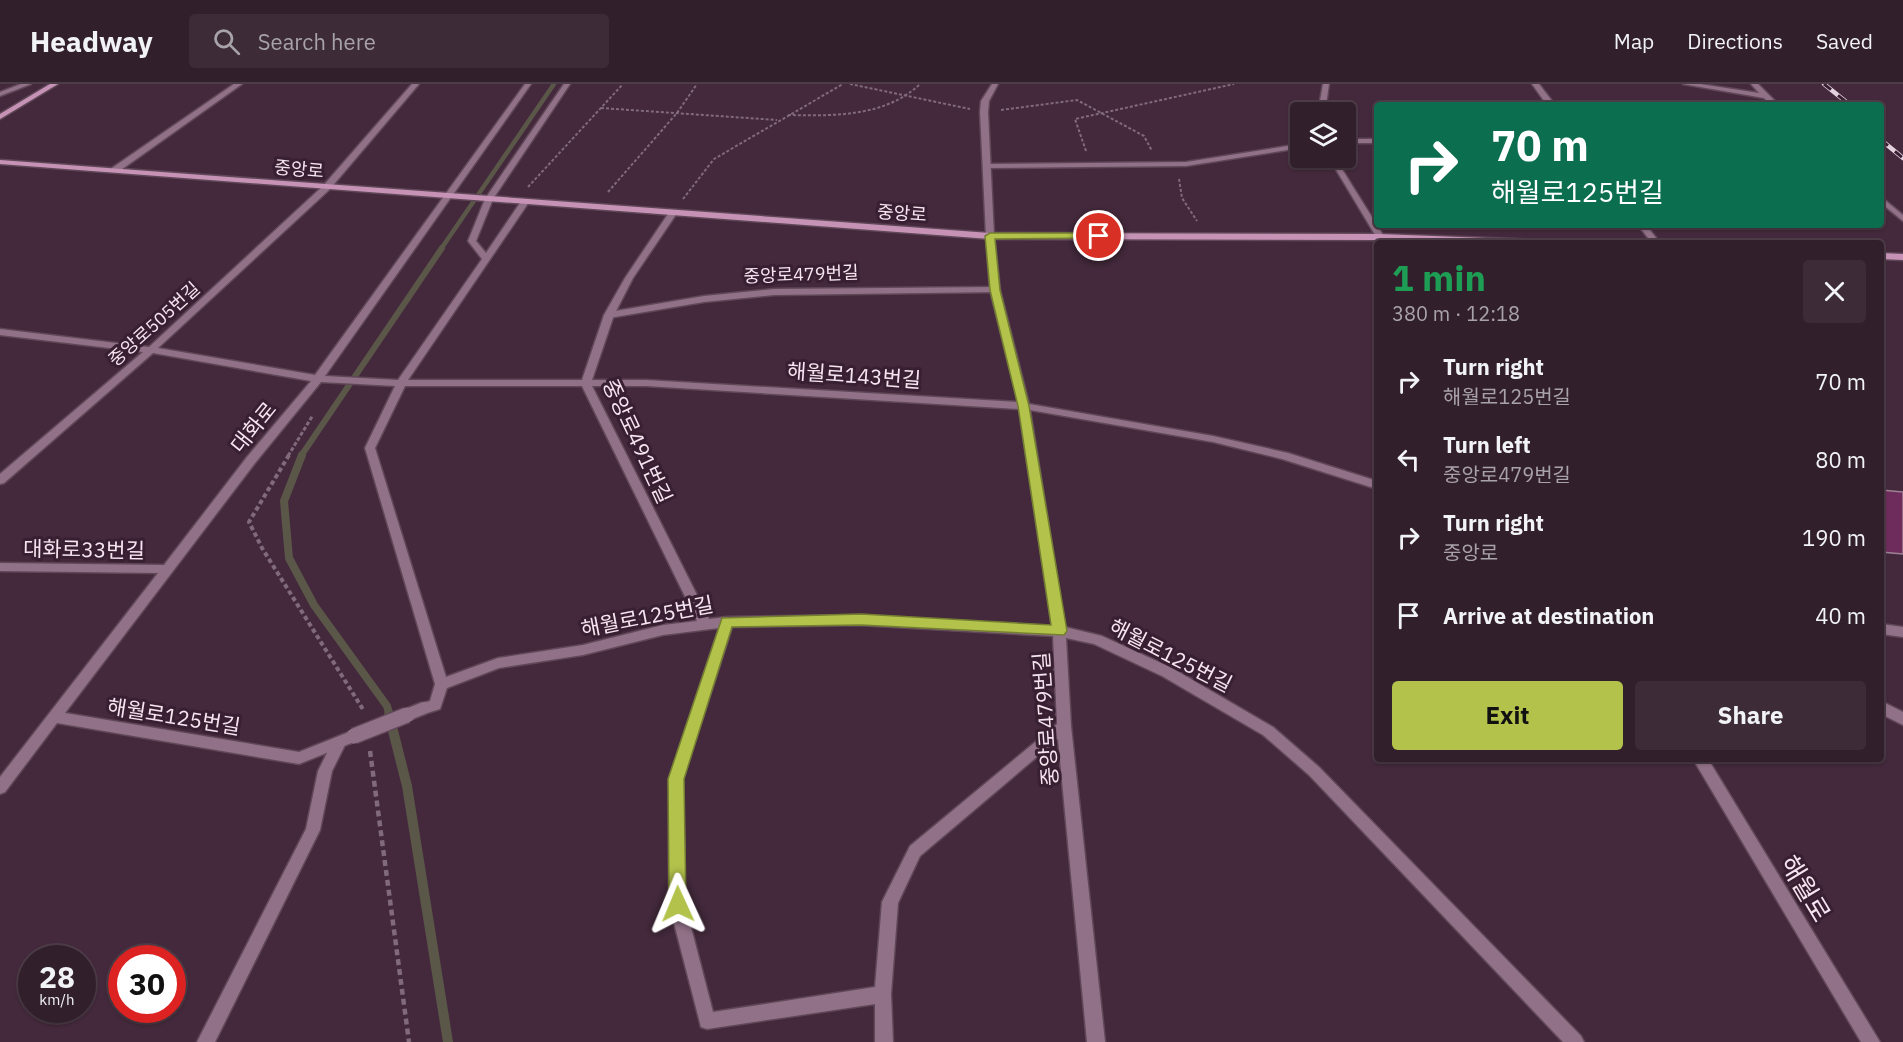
<!DOCTYPE html>
<meta charset="utf-8">
<style>
body{margin:0;font-family:"IBM Plex Sans","Noto Sans KR",sans-serif;background:#3d2c38;color:#f1f3f6;height:100vh;display:flex;flex-direction:column;font-size:22px;white-space:nowrap}
*{box-sizing:border-box;margin:0}
p{font-size:20px;color:#a8a2a9}
.icon{flex:none;width:33px;height:33px;fill:none;stroke:currentColor;stroke-width:2;stroke-linecap:round;stroke-linejoin:round}
.map{position:relative;flex:1;overflow:hidden}
.drawer{position:absolute;left:1374px;top:156px;width:510px;height:522px;display:flex;flex-direction:column;background:#321f2c;border-radius:6px;box-shadow:0 2px 4px #0004,0 0 0 2px #4d3d48}
.drawer>*{flex:none}
.banner{position:absolute;left:1374px;top:18px;width:510px;height:126px;border-radius:6px;box-shadow:0 2px 4px #0004,0 0 0 2px #4d3d48;background:#0b6e4f;color:#fff;overflow:hidden}
.fabs{position:absolute;left:1290px;top:18px;display:grid;gap:12px}
.fabs a{display:grid;place-items:center;width:66px;height:66px;border-radius:6px;background:#321f2c;box-shadow:0 2px 4px #0004,0 0 0 2px #4d3d48;font-size:30px}
.speed{position:absolute;left:18px;top:861px;display:flex;gap:12px;font-size:30px;font-weight:700;text-align:center}
.speed>*{display:grid;place-content:center;width:78px;height:78px;border-radius:50%;background:#321f2c;box-shadow:0 2px 4px #0004,0 0 0 2px #4d3d48;line-height:1}
.speed small{font-size:15px;font-weight:400}
.speed .limit{border:9px solid #d22;background:#fff;color:#111}
.pin{position:absolute;display:grid;place-items:center;width:51px;height:51px;color:#fff;margin:-26px;border:3px solid #fff;border-radius:50%;box-shadow:0 2px 6px #0007}
.me{position:absolute;width:66px;margin:-33px;rotate:359deg;stroke-linejoin:round;filter:drop-shadow(0 0 4px #0008)}
.turn{display:flex;align-items:center;gap:21px;height:126px;padding:0 18px;font-size:27px}
.turn .icon{width:78px;height:78px;stroke-width:2.5}
.turn b{display:block;font-size:42px;line-height:51px}
.round{display:grid;place-items:center;flex:none;width:63px;height:63px;border-radius:6px;background:#3d2c38}
.summary{display:flex;align-items:center;justify-content:space-between;height:102px;padding:0 18px}
h1{font-size:36px;font-weight:700;line-height:45px;color:#1e9e55}
.action{display:flex;gap:12px;margin-top:auto;padding:12px 18px}
.action a{flex:1;height:69px;border-radius:6px;background:#b3c24b;color:#111;font-size:24px;font-weight:700;line-height:69px;text-align:center}
.action a+a{background:#3d2c38;color:#f1f3f6}
ul{padding:0;list-style:none}
li{display:flex;align-items:center;gap:18px;height:78px;padding:0 18px}
li div{flex:1}
li b{display:block;font-size:22px}
li em{font-style:normal}
header{display:flex;align-items:center;gap:36px;box-sizing:border-box;height:84px;padding:0 30px;background:#321f2c;border-bottom:2px solid #4d3d48}
header strong{font-size:28px}
nav{display:flex;gap:33px;margin-inline-start:auto;font-size:21px}
.search{width:420px;height:54px;background:#3d2c38;display:flex;align-items:center;gap:15px;box-sizing:border-box;padding:0 21px;border-radius:6px;color:#a8a2a9;font-size:22px}
.map>svg:first-child{display:block}
</style>
<header>
<strong>Headway</strong>
<div class="search"><svg class="icon" aria-label="search" viewBox="0 0 24 24"><circle cx="10" cy="10" r="6"/><path d="M15 15l6 6"/></svg>Search here</div>
<nav><a>Map</a><a>Directions</a><a>Saved</a></nav>
</header>
<div class="map">
<svg width="1903" height="958" viewBox="0 0 1903 958">
<rect width="100%" height="100%" fill="#43293b"/>
<g fill="none" stroke-linecap="round" stroke-linejoin="round">
<path stroke="#5a5749" stroke-width="4.5" d="M 441,165 L 554,0"/>
<path stroke="#5a5749" stroke-width="6" d="M 301,372 L 442,164"/>
<path stroke="#5a5749" stroke-width="8" d="M 302,371 L 284,417 L 289,474 L 314,521 L 387,622 L 390,632"/>
<path stroke="#5a5749" stroke-width="10" d="M 389,631 L 407,702 L 448,958"/>
</g>
<path fill="#6e2c5d" stroke="#9e8094" stroke-width="1.5" d="M 1881,406 L 1903,408 L 1903,470 L 1881,468 Z"/>
<g fill="none" stroke-linecap="round" stroke-linejoin="round">
<defs>
<g id="lane">
<path d="M 21,0 L 31,0 L 0,12 L 0,8 Z"/>
<rect x="1346" y="55" width="31" height="4"/>
<path d="M 1300,60 L 1300,64 L 1186,82 L 987,84 L 983,82 L 987,80 L 1186,78 Z"/>
<path d="M 1881,113 L 1903,131 L 1903,137 L 1881,119 Z"/>
<path d="M 995,203 L 998,204 L 998,208 L 774,211 L 704,218 L 609,234 L 604,231 L 609,228 L 704,212 L 774,205 Z"/>
<path d="M 339,653 L 344,655 L 346,659 L 332,687 L 320,746 L 215,958 L 197,958 L 306,745 L 318,687 L 334,655 Z"/>
</g>
<g id="street">
<path d="M 234,0 L 242,0 L 118,88 L 112,88 L 112,84 Z"/>
<path d="M 412,0 L 419,0 L 329,106 L 158,264 L 315,291 L 525,0 L 531,0 L 325,292 L 398,296 L 482,175 L 468,157 L 485,115 L 564,0 L 570,0 L 493,115 L 476,157 L 486,169 L 522,116 L 529,118 L 408,296 L 582,296 L 604,231 L 625,194 L 670,127 L 673,127 L 677,129 L 633,194 L 614,231 L 592,296 L 646,296 L 1018,318 L 990,206 L 986,152 L 980,28 L 981,17 L 992,0 L 998,0 L 989,17 L 988,28 L 994,152 L 1000,206 L 1029,320 L 1213,352 L 1288,369 L 1377,397 L 1377,405 L 1282,375 L 1213,358 L 1030,326 L 1065,543 L 1102,552 L 1172,584 L 1273,643 L 1319,683 L 1581,952 L 1584,958 L 1563,958 L 1309,691 L 1263,651 L 1162,592 L 1094,560 L 1066,554 L 1071,642 L 1105,958 L 1087,958 L 1058,655 L 920,772 L 898,819 L 891,910 L 893,958 L 875,958 L 875,920 L 707,945 L 701,943 L 669,820 L 669,695 L 719,544 L 663,551 L 583,571 L 499,584 L 447,604 L 440,625 L 424,630 L 419,628 L 417,624 L 419,620 L 430,617 L 435,600 L 365,364 L 395,302 L 321,298 L 255,379 L 65,629 L 299,668 L 354,646 L 359,648 L 361,652 L 359,656 L 299,680 L 57,639 L 5,708 L 0,710 L 0,693 L 158,489 L 0,487 L 0,479 L 164,481 L 247,373 L 311,297 L 153,269 L 4,399 L 0,400 L 0,390 L 143,268 L 0,251 L 0,245 L 149,263 L 323,102 ZM 405,302 L 582,302 L 697,537 L 663,541 L 583,561 L 498,574 L 446,593 L 375,364 ZM 592,302 L 646,302 L 1019,325 L 1052,542 L 860,531 L 727,533 L 709,535 ZM 860,541 L 1053,552 L 1057,640 L 910,762 L 882,818 L 875,903 L 713,928 L 685,820 L 683,695 L 732,543 Z"/>
<path d="M 1323,0 L 1329,0 L 1325,28 L 1318,28 Z"/>
<path d="M 1532,0 L 1539,0 L 1555,21 L 1547,21 Z"/>
<path d="M 1683,0 L 1700,0 L 1759,9 L 1751,0 L 1758,0 L 1779,21 L 1771,21 L 1764,14 Z"/>
<path d="M 1329,74 L 1335,74 L 1388,159 L 1380,159 Z"/>
<path d="M 1638,141 L 1646,141 L 1660,159 L 1652,159 Z"/>
<path d="M 1881,540 L 1903,543 L 1903,553 L 1881,550 Z"/>
<path d="M 1881,617 L 1903,628 L 1903,641 L 1881,630 Z"/>
<path d="M 1693,675 L 1708,675 L 1880,958 L 1861,958 Z"/>
</g>
<g id="secondary">
<path d="M 50,0 L 58,0 L 0,35 L 0,30 Z"/>
<path d="M 0,76 L 990,149 L 1380,150 L 1536,156 L 1540,159 L 1469,159 L 1380,156 L 990,155 L 0,80 Z"/>
<path d="M 1881,169 L 1903,170 L 1903,176 L 1881,175 Z"/>
</g>
</defs>
<use href="#lane" stroke="#604758" stroke-width="3"/>
<use href="#street" stroke="#604758" stroke-width="3"/>
<use href="#secondary" stroke="#604758" stroke-width="3"/>
<g stroke="#816a7a" stroke-width="2" stroke-dasharray="3 2" stroke-linecap="butt">
<path d="M 850,0 L 970,25"/>
<path d="M 601,24 L 777,36"/>
<path d="M 1001,26 L 1077,16 L 1144,52 L 1152,67"/>
<path d="M 788,31 C 834,32 885,33 920,0"/>
<path d="M 1086,67 L 1075,35 L 1234,0"/>
<path d="M 1179,95 L 1182,114 L 1197,137"/>
<path d="M 528,103 L 623,0"/>
<path d="M 608,108 L 677,29 L 697,0"/>
<path d="M 683,115 L 714,75 L 843,0"/>
</g>
<path stroke="#816a7a" stroke-width="3" stroke-dasharray="4 2" stroke-linecap="butt" d="M 288,372 L 313,331"/>
<path stroke="#816a7a" stroke-width="4" stroke-dasharray="4.5 3" stroke-linecap="butt" d="M 289,371 L 249,438 L 262,464 L 364,627"/>
<path stroke="#816a7a" stroke-width="4.5" stroke-dasharray="6 4" stroke-linecap="butt" d="M 370,667 L 409,958"/>
<use href="#lane" fill="#917187" fill-rule="evenodd"/>
<use href="#street" fill="#917187" fill-rule="evenodd"/>
<use href="#secondary" fill="#c693b6" fill-rule="evenodd"/>
<defs>
<g id="rail">
<path d="M 1824,0 L 1850,21"/>
<path d="M 1881,56 L 1903,74"/>
</g>
</defs>
<use href="#rail" stroke="#e3d1dd" stroke-width="4.5"/>
<use href="#rail" stroke="#381f31" stroke-width="3" stroke-dasharray="9" stroke-linecap="butt"/>
<defs>
<path id="street-bridge-far1" d="M 404,632 L 424,624"/>
<path id="street-bridge" d="M 354,652 L 407,631"/>
</defs>
<use href="#street-bridge-far1" stroke="#604758" stroke-width="15" stroke-linecap="butt"/>
<use href="#street-bridge" stroke="#604758" stroke-width="18" stroke-linecap="butt"/>
<use href="#street-bridge-far1" stroke="#917187" stroke-width="12"/>
<use href="#street-bridge" stroke="#917187" stroke-width="15"/>
</g>
<path fill="#b3c24b" stroke="#747e31" stroke-width="1.5" d="M 1099,149 L 1103,152 L 1102,154 L 995,155 L 1000,206 L 1029,322 L 1067,547 L 1064,551 L 861,541 L 732,543 L 684,695 L 686,820 L 684,826 L 678,829 L 671,826 L 669,820 L 668,695 L 722,534 L 861,530 L 1051,541 L 1018,322 L 990,206 L 985,152 L 990,149 Z"/>
<g text-anchor="middle" dominant-baseline="central" stroke-width="6" stroke-linejoin="round" paint-order="stroke">
<g font-size="18" fill="#f6e5f0" stroke="#381f31">
<text transform="translate(299 85) rotate(5)">중앙로</text>
<text transform="translate(902 129) rotate(4)">중앙로</text>
<text transform="translate(801 190) rotate(-2)">중앙로479번길</text>
<text transform="translate(154 240) rotate(-42)">중앙로505번길</text>
</g>
<g font-size="21" fill="#f6e5f0" stroke="#381f31">
<text transform="translate(854 291) rotate(4)">해월로143번길</text>
<text transform="translate(253 343) rotate(-51)">대화로</text>
<text transform="translate(638 357) rotate(65)">중앙로491번길</text>
<text transform="translate(84 465) rotate(1)">대화로33번길</text>
<text transform="translate(647 532) rotate(-11)">해월로125번길</text>
<text transform="translate(1171 571) rotate(27)">해월로125번길</text>
<text transform="translate(174 632) rotate(9)">해월로125번길</text>
<text transform="translate(1045 635) rotate(-94)">중앙로479번길</text>
</g>
<g font-size="26" fill="#f6e5f0" stroke="#381f31">
<text transform="translate(1806 804) rotate(59)">해월로</text>
</g>
</g>
</svg>
<div class="fabs">
<a><svg class="icon" aria-label="layers" viewBox="0 0 24 24"><path d="M12 4l9 5-9 5-9-5zM3 14l9 5 9-5"/></svg></a>
</div>
<div class="speed"><div>28<small>km/h</small></div><div class="limit">30</div></div>
<div class="pin" style="left:1099px;top:152px;background:#d93025"><svg class="icon" aria-label="arrive" viewBox="0 0 24 24"><path d="M6 21V4h12l-3 4 3 4H6"/></svg></div>
<svg class="me" style="left:678px;top:820px" viewBox="-20 -20 40 40"><path d="M0-17L14 15 0 8-14 15z" fill="#b3c24b" stroke="#fff" stroke-width="4"/></svg>
<div class="banner">
<div class="turn"><svg class="icon" aria-label="right" viewBox="0 0 24 24"><path d="M7 20v-9h11M14 6l5 5-5 5"/></svg><div><b>70 m</b>해월로125번길</div></div>
</div>
<section class="drawer">
<div class="summary"><div><h1>1 min</h1><p>380 m · 12:18</p></div><a class="round"><svg class="icon" aria-label="close" viewBox="0 0 24 24"><path d="M6 6l12 12M18 6L6 18"/></svg></a></div>
<ul>
<li><svg class="icon" aria-label="right" viewBox="0 0 24 24"><path d="M7 20v-9h11M14 6l5 5-5 5"/></svg><div><b>Turn right</b><p>해월로125번길</p></div><em>70 m</em></li>
<li><svg class="icon" aria-label="left" viewBox="0 0 24 24"><path d="M17 20v-9H6M10 6l-5 5 5 5"/></svg><div><b>Turn left</b><p>중앙로479번길</p></div><em>80 m</em></li>
<li><svg class="icon" aria-label="right" viewBox="0 0 24 24"><path d="M7 20v-9h11M14 6l5 5-5 5"/></svg><div><b>Turn right</b><p>중앙로</p></div><em>190 m</em></li>
<li><svg class="icon" aria-label="arrive" viewBox="0 0 24 24"><path d="M6 21V4h12l-3 4 3 4H6"/></svg><div><b>Arrive at destination</b></div><em>40 m</em></li>
</ul>
<div class="action"><a>Exit</a><a>Share</a></div>
</section>
</div>
